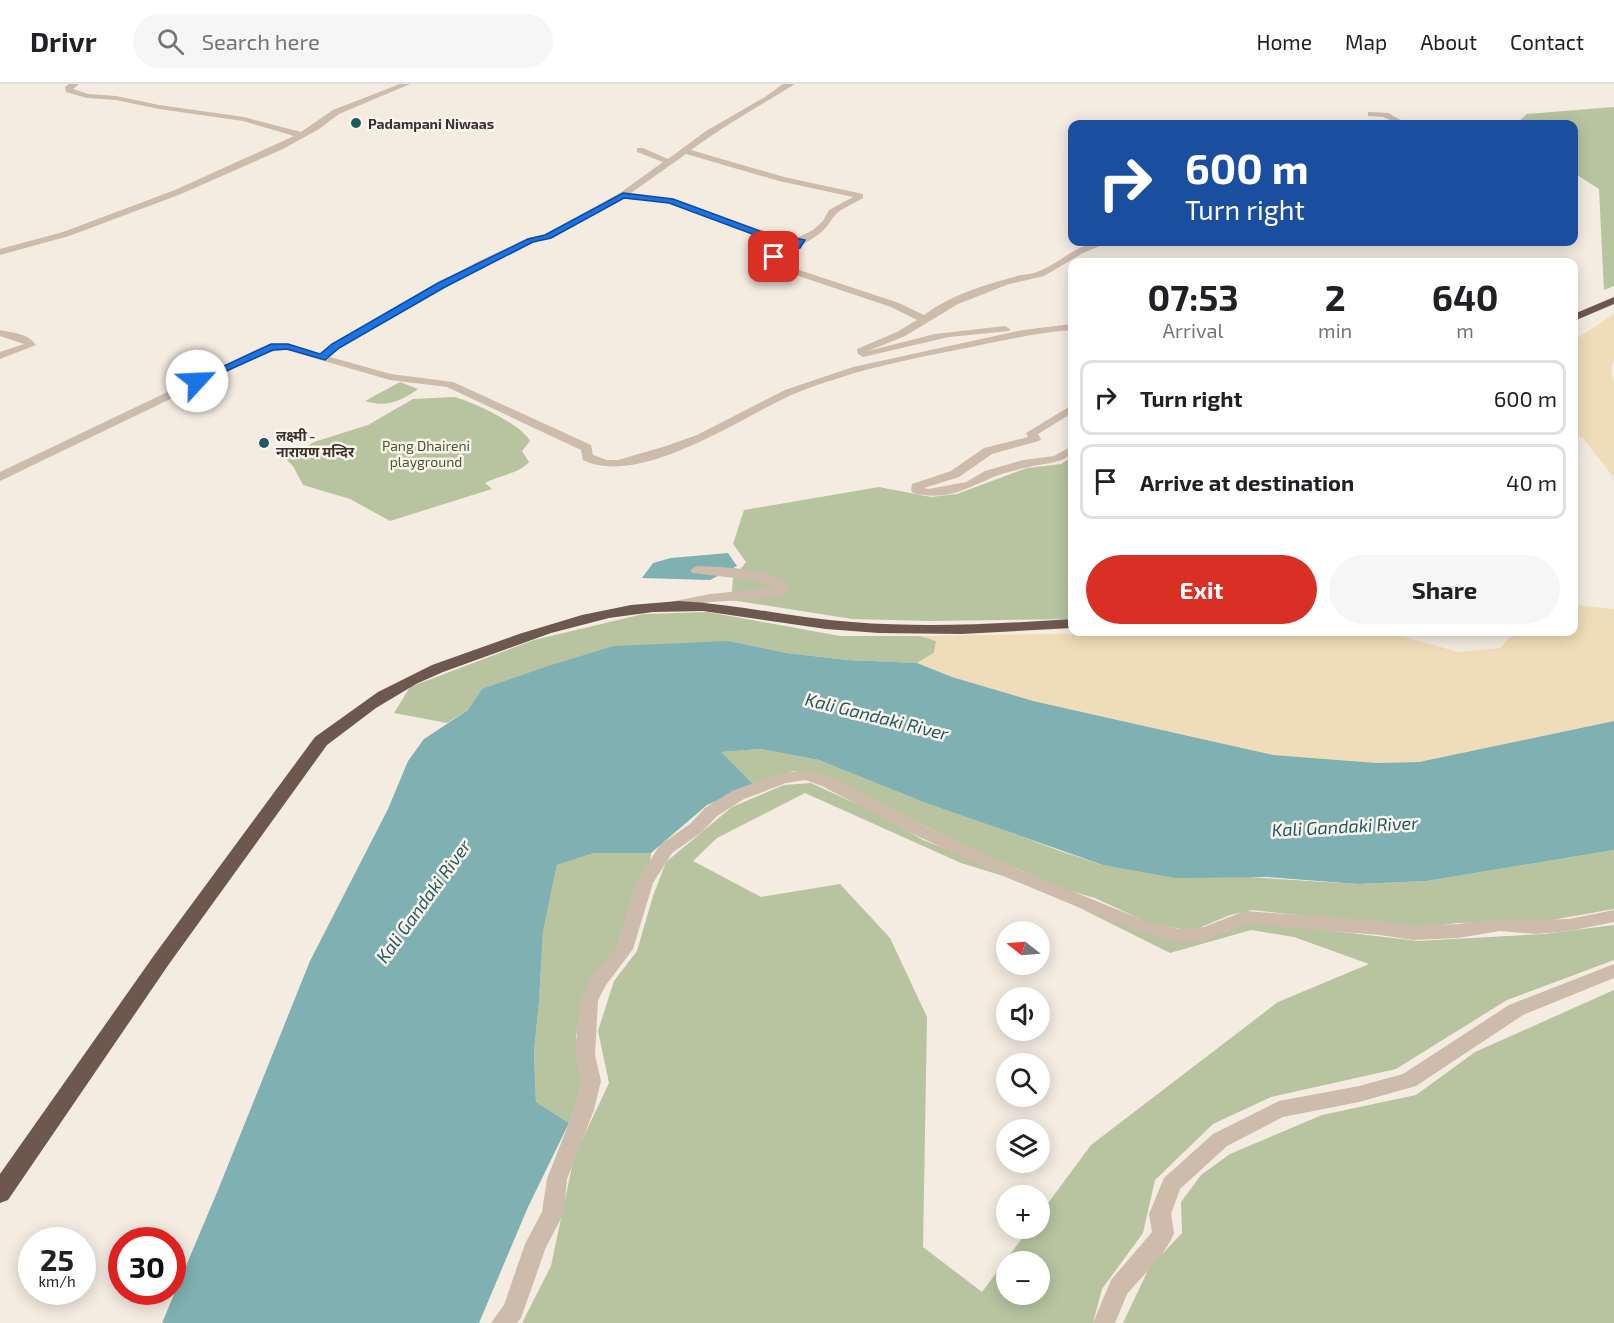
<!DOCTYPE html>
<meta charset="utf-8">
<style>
body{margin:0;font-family:"Exo 2","Noto Sans Devanagari",sans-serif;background:#f6f6f6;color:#202124;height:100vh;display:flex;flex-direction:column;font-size:22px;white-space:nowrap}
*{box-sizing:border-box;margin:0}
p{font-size:20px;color:#757577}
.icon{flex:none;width:33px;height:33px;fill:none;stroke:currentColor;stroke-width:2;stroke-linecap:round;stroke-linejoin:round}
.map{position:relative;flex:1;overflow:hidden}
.details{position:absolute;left:1068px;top:174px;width:510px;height:378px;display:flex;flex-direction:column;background:#fff;border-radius:12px;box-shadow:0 3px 15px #0003}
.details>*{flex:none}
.guide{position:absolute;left:1068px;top:36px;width:510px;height:126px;border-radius:12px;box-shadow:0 3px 15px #0003;background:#1a4fa0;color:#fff;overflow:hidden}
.needle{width:39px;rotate:287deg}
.controls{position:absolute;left:996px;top:837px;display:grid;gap:12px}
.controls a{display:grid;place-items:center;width:54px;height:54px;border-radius:50%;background:#fff;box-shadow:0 3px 15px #0003;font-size:30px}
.speed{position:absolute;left:18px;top:1143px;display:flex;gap:12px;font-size:30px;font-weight:700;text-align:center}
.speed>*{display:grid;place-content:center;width:78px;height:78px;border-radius:50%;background:#fff;box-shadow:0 3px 15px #0003;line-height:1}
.speed small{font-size:15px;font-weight:400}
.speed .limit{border:9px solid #d22;background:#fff;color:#111}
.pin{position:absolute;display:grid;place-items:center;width:51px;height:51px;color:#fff;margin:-26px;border-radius:12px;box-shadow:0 3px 9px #0006}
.me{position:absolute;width:66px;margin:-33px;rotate:65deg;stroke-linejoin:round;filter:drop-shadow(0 0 4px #0008)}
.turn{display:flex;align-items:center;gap:21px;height:126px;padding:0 18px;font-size:27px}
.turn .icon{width:78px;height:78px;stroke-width:2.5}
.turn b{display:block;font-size:42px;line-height:51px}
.eta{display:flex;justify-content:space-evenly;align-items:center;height:102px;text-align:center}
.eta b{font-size:36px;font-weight:700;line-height:42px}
.cta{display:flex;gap:12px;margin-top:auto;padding:12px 18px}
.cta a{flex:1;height:69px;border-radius:36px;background:#d93025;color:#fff;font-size:24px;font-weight:700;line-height:69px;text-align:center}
.cta a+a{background:#f6f6f6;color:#202124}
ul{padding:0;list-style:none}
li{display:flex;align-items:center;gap:18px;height:75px;margin:0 12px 9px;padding:0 6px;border:3px solid #e0e0e0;border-radius:12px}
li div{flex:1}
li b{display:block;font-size:22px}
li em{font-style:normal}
header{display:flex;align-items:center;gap:36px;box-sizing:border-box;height:84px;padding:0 30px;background:#fff;border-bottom:2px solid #e0e0e0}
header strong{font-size:28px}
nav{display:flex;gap:33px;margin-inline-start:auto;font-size:21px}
.search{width:420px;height:54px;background:#f6f6f6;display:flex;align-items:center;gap:15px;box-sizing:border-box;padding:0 21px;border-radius:33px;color:#757577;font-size:22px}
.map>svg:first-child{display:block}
</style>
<header>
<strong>Drivr</strong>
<div class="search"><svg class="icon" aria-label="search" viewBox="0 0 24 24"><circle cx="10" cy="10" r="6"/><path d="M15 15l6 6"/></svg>Search here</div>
<nav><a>Home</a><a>Map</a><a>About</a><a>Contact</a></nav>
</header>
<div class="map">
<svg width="1614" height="1239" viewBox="0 0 1614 1239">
<rect width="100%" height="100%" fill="#f4ebe1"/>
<g fill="#b8c4a0" fill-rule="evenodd">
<path d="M 1614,23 L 1614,202 L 1604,206 L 1599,105 L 1574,89 L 1574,40 L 1516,40 L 1527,30 Z"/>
<path d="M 400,298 L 418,305 C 401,317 386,324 365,317 Z"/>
<path d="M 454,313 C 472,317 522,341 530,357 L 522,367 L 529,378 C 519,390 499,391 485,399 L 492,405 L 390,437 L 350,415 L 303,401 L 293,382 L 286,375 L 314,358 L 368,341 L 413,315 Z"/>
<path d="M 1072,373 L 1072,535 L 930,537 L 852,535 L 731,516 L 733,495 L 746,478 L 733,460 L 744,426 L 879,403 L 931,413 L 957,410 L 1027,384 L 1061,380 Z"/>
<path d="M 708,528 L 840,552 L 921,552 L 937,557 L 934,569 L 917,579 L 848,576 L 787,569 L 729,557 L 483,605 L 468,626 L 447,639 L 394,629 L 410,603 L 534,556 L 643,530 Z"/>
<path d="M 760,665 L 819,676 L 1060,767 L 1103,781 L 1138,786 L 1357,800 L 1427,797 L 1614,766 L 1614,825 L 1546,837 L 1458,839 L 1419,844 L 1252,826 L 1230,831 L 1192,847 L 1149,839 L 1095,814 L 1070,807 L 999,777 L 811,688 L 794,687 L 754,701 L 720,668 Z"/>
<path d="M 811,699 L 876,729 L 923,756 L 1056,807 L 1144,845 L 1182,856 L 1226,848 L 1248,837 L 1418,857 L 1544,850 L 1614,841 L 1614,876 L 1507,916 L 1396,985 L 1271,1013 L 1213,1040 L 1155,1096 L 1143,1149 L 1102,1205 L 1093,1239 L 522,1239 L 551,1182 L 574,1073 L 609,999 L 598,947 L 614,897 L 637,867 L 653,812 L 666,778 L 732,723 L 784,701 ZM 805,709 L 961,779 L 1055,808 L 1088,828 L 1170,869 L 1251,846 L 1294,853 L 1369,880 L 1278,918 L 1091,1061 L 1040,1130 L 1040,1144 L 1029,1145 L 982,1208 L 923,1163 L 927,933 L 890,854 L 840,800 L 761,813 L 693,777 L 717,754 ZM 1006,1178 L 1040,1178 L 1040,1210 L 1006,1210 Z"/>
<path d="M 594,769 L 651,769 L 650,779 L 619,865 L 580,932 L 576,952 L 583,1004 L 569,1039 L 536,1018 L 534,968 L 539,918 L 543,848 L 557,781 Z"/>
<path d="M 1614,906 L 1614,1239 L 1123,1239 L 1149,1184 L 1182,1149 L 1181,1118 L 1201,1091 L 1230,1070 L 1322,1031 L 1416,1011 L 1475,968 Z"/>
</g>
<g fill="#efdcb8">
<path d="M 1614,230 L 1614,276 L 1611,287 L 1614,299 L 1614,394 L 1583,354 L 1574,350 L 1574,280 L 1577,278 L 1578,254 Z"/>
<path d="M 1574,521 L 1614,525 L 1614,637 L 1419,678 L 1377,679 L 1273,671 L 1033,617 L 952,593 L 917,579 L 934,569 L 936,557 L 921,552 C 1081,549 1241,548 1401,548 L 1408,554 L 1458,568 L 1500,564 L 1515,548 L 1574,548 Z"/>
</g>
<g fill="#7fb0b2">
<path d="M 728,469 L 737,482 L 710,496 L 642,494 L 653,479 L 671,474 Z"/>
<path d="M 729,557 L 787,569 L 848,576 L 917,579 L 952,593 L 1033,617 L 1273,671 L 1377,679 L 1419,678 L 1614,637 L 1614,766 L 1427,797 L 1357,800 L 1268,793 L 1176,794 L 1103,781 L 924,718 L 819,676 L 760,665 L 721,668 L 754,701 L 707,721 L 651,769 L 594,769 L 557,781 L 543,848 L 539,918 L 534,968 L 536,1018 L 569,1039 L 528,1123 L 479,1239 L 162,1239 L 218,1106 L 310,877 L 388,725 L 408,677 L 424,655 L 468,626 L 482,605 L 548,582 L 614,562 Z"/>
</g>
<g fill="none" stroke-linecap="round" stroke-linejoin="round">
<g fill="#cdbbac" fill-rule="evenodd">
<path d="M 69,0 L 79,0 L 73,5 L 88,10 L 116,12 L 159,21 L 244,33 L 301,48 L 333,26 L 400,0 L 410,0 L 339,30 L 319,45 L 283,65 L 181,110 L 69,152 L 0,171 L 0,165 L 63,148 L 175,106 L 294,52 L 243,37 L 159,25 L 116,16 L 87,14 L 66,8 L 65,3 Z"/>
<path d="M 783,0 L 795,0 C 761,21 724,42 691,66 L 784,93 L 863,110 L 863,114 C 855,119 845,123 838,128 C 831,134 828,144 819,150 C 805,160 790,168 775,178 L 899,219 L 924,231 C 949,212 983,201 1014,193 C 1021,190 1030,191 1037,188 C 1062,179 1080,155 1109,158 L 1083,169 L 1044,192 L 1009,200 L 958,220 L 905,252 L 868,267 L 935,250 L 1005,242 L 1010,245 L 1009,247 L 949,253 L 863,273 L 858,270 L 857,265 L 897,248 L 917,236 L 891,223 L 766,181 L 764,179 L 795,158 L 755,151 L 669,119 L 624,114 L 551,155 L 533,158 L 483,182 L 339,264 L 330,273 L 391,290 L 453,298 L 591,361 L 593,371 L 607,376 L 618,376 L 666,362 L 697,351 L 785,306 L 853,283 L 1023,246 L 1072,240 L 1072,246 C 1033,249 995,258 956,266 C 916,274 875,282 836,295 C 816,301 796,308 777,318 C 728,342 636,402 583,376 L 581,366 L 447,303 L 390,296 L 286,266 L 268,268 L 0,397 L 0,388 L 262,263 L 287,260 L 320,270 L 331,260 L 477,178 L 528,154 L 545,151 L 620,109 L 663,78 L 637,68 L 637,64 L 643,64 L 668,75 L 706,47 L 765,13 ZM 686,70 L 779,97 L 853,113 L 829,126 L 823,137 L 813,146 L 799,153 L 760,147 L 674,115 L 631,109 Z"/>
<path d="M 1371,28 L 1388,29 L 1408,40 L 1399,40 L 1383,33 L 1368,32 L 1368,28 Z"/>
<path d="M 0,246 C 13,249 28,249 36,261 L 0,275 L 0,268 L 24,260 L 0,252 Z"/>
<path d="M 1072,321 L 1072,329 L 1038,350 L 1041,355 L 1039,357 L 992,370 L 959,393 L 924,404 L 929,405 L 966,398 L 985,387 L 1023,376 L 1054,372 L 1072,362 L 1072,370 C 1057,381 1042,379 1024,384 C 1014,387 1002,389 993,393 C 964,406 946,417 913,409 L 911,406 L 912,400 L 951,387 L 984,364 L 1028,353 L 1026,349 Z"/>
<path d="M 697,482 C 722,483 773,484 790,503 L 784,513 L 779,514 L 710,518 L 675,525 L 670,524 L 668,521 L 670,518 L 710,510 L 775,504 L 752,496 L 692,489 L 690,486 Z"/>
<path d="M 806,686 L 834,694 L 925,742 L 1020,786 L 1148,838 L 1180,845 L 1204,843 L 1245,827 L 1380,837 L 1413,842 L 1458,840 L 1500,835 L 1536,836 L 1569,835 L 1614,826 L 1614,838 L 1569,847 L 1536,850 L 1500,847 L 1458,854 L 1413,856 L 1380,851 L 1246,840 L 1206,856 L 1180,859 L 1138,848 L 1008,794 L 913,750 L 822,702 L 805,696 L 786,699 L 744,715 L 717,732 L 702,748 L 672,769 L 653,799 L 633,865 L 606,901 L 598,916 L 595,971 L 601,997 L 594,1026 L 567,1095 L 564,1129 L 546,1163 L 521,1234 L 517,1239 L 491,1239 L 504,1221 L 525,1160 L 542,1128 L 547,1095 L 574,1026 L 581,997 L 575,971 L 580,916 L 592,892 L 616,863 L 636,798 L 660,761 L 690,740 L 705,724 L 732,707 L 778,690 Z"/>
</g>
<path fill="#cdbbac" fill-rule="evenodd" d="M 1614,880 L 1614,894 L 1523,931 L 1416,1002 L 1359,1018 L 1283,1033 L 1227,1062 L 1180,1105 L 1171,1130 L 1174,1149 L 1171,1156 L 1161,1172 L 1127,1210 L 1115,1239 L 1093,1239 L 1111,1196 L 1152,1148 L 1149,1130 L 1164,1094 L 1213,1050 L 1279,1017 L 1359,1002 L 1403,990 L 1509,921 Z"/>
<g fill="#6c584f" fill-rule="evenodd">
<path d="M 1614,213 L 1614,220 L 1574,237 L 1574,230 Z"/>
<path d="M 679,517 C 737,520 794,534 852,538 C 925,544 999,540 1072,535 L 1072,544 L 962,550 L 879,549 L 826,545 L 703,527 L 653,528 L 609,534 L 551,549 L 443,588 L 416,600 L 376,624 L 327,661 L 169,880 L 8,1116 L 0,1119 L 0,1090 L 155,870 L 315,653 L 378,608 L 432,581 L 519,550 L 582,531 L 631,521 Z"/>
</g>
</g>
<path fill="#1a73e8" stroke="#114b97" stroke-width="1.5" d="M 623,109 L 673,115 L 760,147 L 805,156 L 800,164 L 774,176 L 771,175 L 771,172 L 795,158 L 755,151 L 669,119 L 624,114 L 551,154 L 533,158 L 445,203 L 339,264 L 325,276 L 287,265 L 273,266 L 200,299 L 192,297 L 271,260 L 288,260 L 320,270 L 332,260 L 438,199 L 528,155 L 545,151 Z"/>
<g fill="#1f5a5e" stroke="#fbf5ee" stroke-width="2">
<circle cx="356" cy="39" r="6"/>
<circle cx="264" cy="359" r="6"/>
</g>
<g text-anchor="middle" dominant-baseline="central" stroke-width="5" stroke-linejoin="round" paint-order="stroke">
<g font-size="14" font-weight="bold" fill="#3b302b" stroke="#fbf5ee" text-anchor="start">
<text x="368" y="39">Padampani Niwaas</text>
<text x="276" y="351">लक्ष्मी -<tspan x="276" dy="16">नारायण मन्दिर</tspan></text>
</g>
<g font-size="14" fill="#4a5a2e" stroke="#fbf5ee">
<text x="426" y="361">Pang Dhaireni<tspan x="426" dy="16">playground</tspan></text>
</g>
<g font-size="18" font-style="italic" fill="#1f5a5e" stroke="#fbf5ee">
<text transform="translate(877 632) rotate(14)">Kali Gandaki River</text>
<text transform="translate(1345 742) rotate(-3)">Kali Gandaki River</text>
<text transform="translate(423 817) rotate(-54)">Kali Gandaki River</text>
</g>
</g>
</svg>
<div class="controls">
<a><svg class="needle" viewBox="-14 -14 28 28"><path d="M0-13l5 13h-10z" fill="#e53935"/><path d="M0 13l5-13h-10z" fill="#757577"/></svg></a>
<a><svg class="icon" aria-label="sound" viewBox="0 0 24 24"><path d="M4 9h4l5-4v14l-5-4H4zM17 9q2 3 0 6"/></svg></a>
<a><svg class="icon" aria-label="search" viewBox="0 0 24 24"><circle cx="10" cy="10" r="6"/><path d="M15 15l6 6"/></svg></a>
<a><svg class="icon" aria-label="layers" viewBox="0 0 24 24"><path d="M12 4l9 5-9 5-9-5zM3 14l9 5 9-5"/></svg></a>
<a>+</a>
<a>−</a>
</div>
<div class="speed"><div>25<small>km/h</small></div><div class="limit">30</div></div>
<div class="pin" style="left:774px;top:173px;background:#d93025"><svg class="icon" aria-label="arrive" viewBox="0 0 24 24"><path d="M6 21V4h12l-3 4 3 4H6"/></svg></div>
<svg class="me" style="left:197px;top:297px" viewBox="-20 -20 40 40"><circle r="19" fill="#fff"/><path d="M0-13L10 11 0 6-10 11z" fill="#1a73e8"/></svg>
<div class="guide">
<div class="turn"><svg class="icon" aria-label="right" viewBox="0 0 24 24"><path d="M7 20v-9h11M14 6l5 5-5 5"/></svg><div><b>600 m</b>Turn right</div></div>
</div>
<section class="details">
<div class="eta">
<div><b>07:53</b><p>Arrival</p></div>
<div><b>2</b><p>min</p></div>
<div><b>640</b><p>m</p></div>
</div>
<ul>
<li><svg class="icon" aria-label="right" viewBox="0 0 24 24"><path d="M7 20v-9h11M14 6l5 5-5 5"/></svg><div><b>Turn right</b></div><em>600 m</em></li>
<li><svg class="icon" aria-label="arrive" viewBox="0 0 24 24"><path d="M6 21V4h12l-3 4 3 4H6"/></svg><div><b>Arrive at destination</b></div><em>40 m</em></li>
</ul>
<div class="cta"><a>Exit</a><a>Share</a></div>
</section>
</div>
